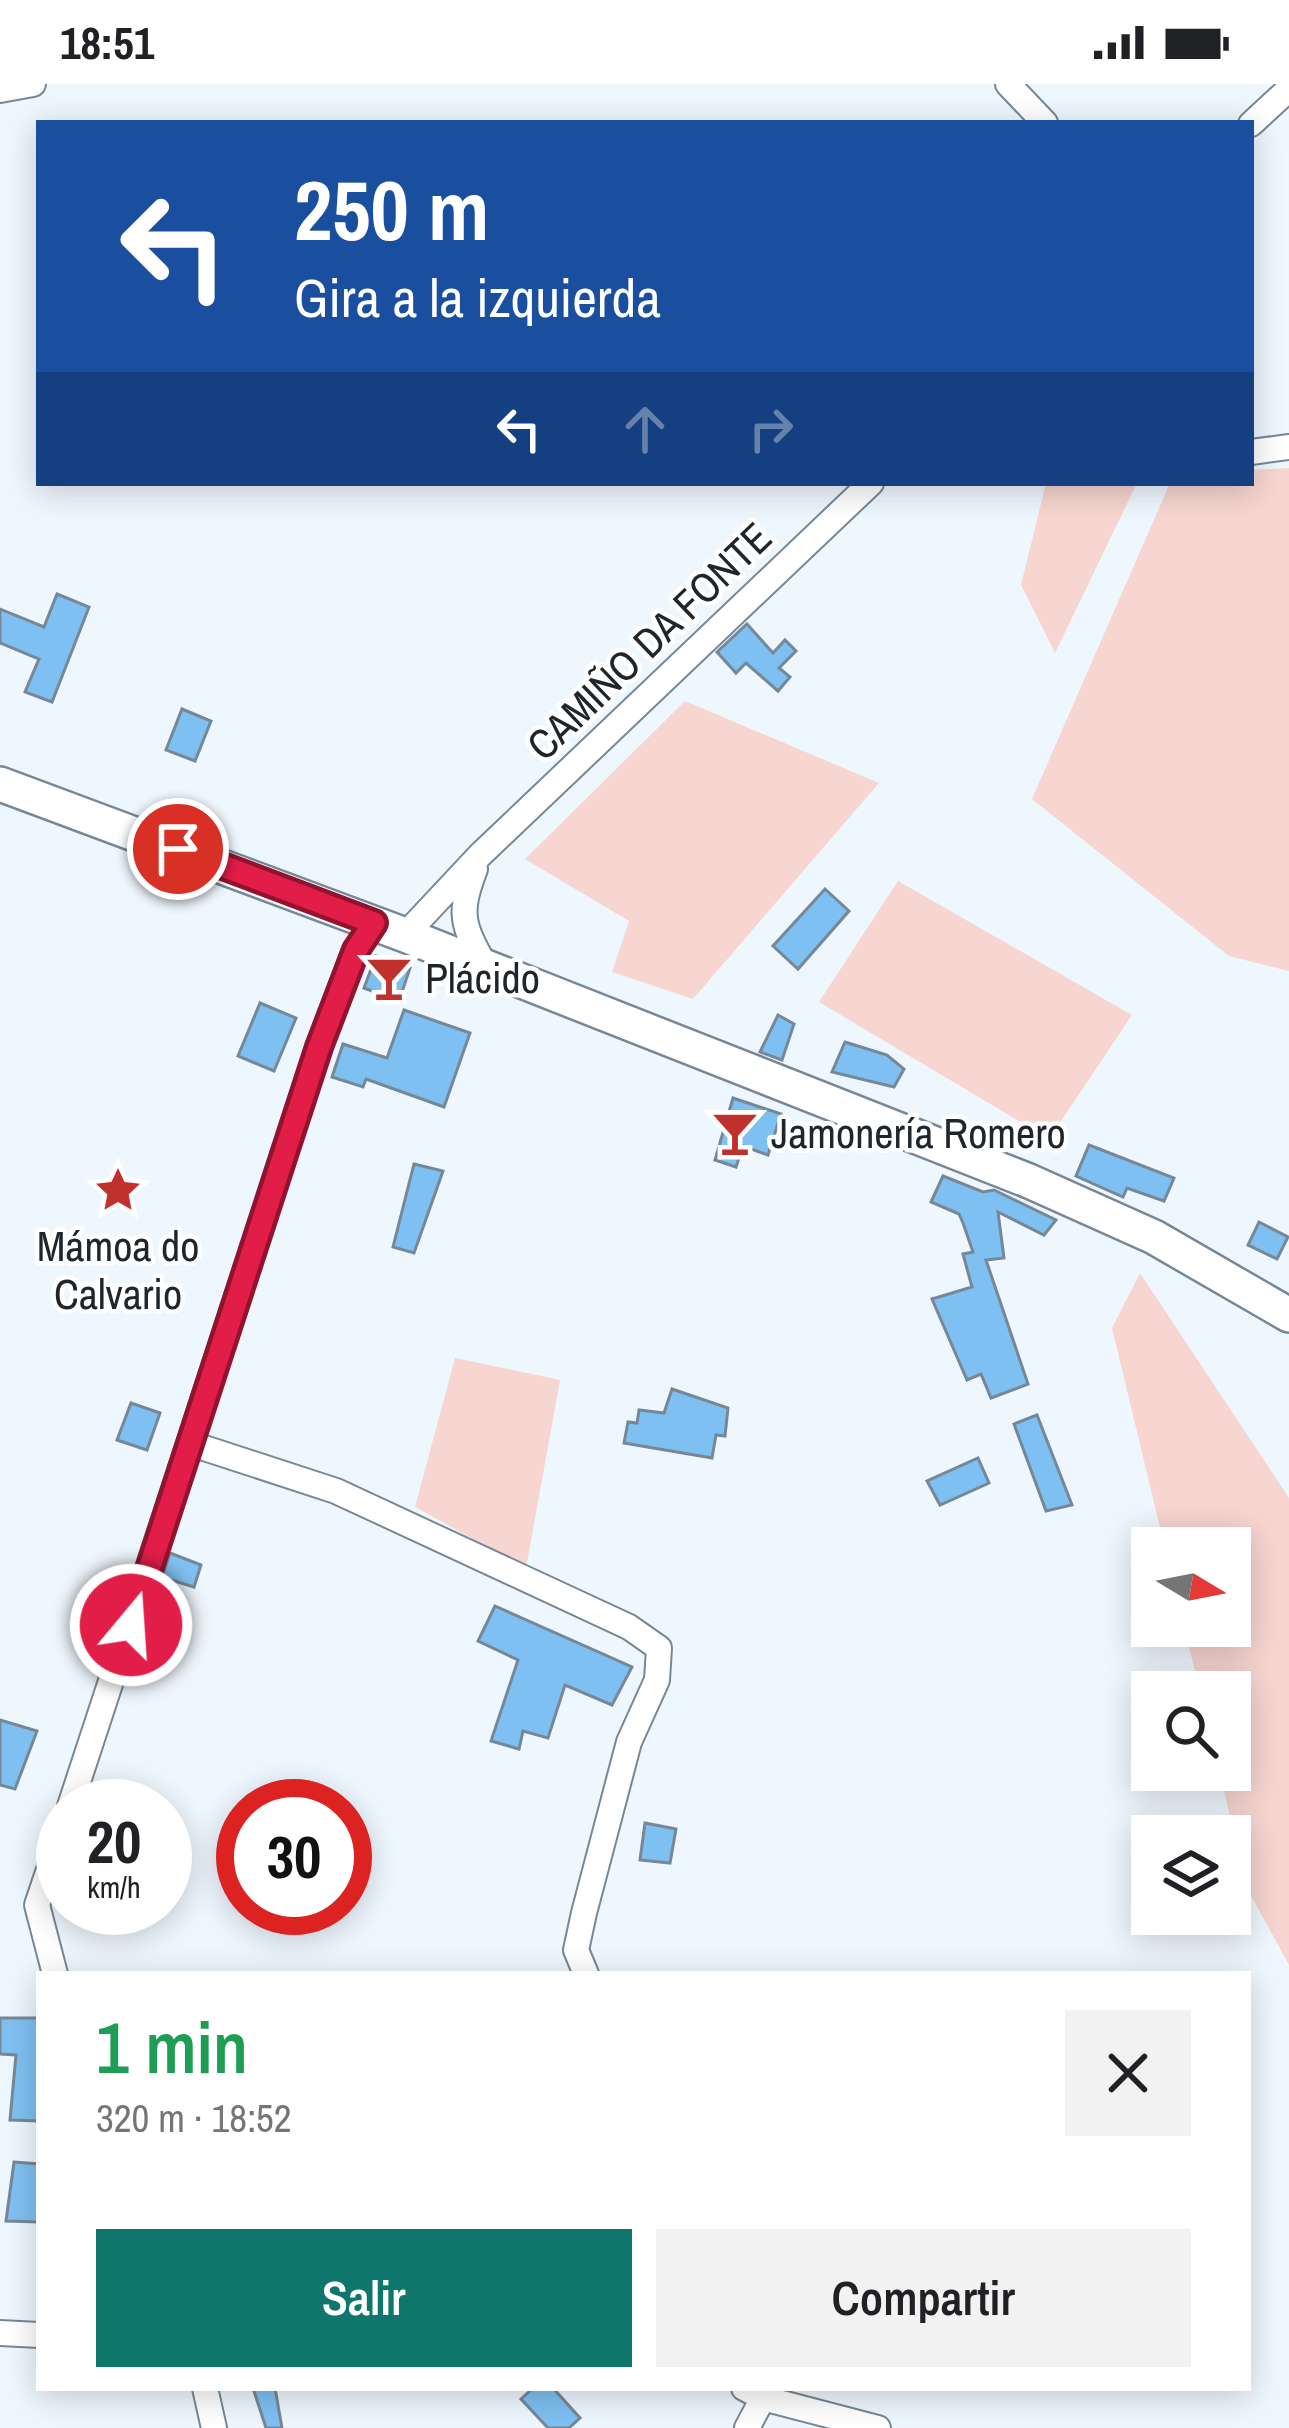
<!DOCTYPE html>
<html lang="es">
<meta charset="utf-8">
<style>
body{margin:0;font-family:"Archivo Narrow",sans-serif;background:#f2f2f2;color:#202124;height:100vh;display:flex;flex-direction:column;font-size:45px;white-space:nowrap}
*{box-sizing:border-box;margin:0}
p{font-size:39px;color:#757577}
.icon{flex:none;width:66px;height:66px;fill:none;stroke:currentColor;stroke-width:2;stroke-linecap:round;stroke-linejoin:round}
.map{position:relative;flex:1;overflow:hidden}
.side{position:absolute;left:36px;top:1887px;width:1215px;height:420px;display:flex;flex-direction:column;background:#fff;border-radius:0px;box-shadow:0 6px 30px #0003}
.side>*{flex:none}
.hud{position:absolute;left:36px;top:36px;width:1218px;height:366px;border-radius:0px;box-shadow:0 6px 30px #0003;background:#1a4fa0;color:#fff;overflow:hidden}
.needle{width:78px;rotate:100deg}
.buttons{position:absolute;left:1131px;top:1443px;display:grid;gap:24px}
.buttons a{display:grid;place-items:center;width:120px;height:120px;border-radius:0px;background:#fff;box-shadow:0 6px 30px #0003;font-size:60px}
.speed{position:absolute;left:36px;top:1695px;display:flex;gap:24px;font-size:60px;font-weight:700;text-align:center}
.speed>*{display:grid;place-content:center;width:156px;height:156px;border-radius:50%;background:#fff;box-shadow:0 6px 30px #0003;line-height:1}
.speed small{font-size:30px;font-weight:400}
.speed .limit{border:18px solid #d22;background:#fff;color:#111}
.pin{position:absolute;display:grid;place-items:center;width:102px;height:102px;color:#fff;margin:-51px;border:6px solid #fff;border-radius:50%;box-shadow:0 3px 12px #0007}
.me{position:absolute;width:132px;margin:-66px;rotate:18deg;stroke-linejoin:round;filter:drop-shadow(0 0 9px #0008)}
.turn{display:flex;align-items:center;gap:42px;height:252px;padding:0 60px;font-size:54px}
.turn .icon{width:156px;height:156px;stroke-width:2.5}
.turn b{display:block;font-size:84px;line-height:102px}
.lanes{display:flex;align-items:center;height:114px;padding:0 60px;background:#0003;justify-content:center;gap:60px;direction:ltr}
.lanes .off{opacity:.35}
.round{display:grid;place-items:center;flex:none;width:126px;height:126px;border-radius:0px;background:#f2f2f2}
.summary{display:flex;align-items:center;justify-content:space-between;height:204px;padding:0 60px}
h1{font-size:72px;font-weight:600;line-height:90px;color:#1e9e55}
.button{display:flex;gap:24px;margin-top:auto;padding:24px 60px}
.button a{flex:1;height:138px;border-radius:0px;background:#0f766e;color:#fff;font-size:48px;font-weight:600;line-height:138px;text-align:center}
.button a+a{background:#f2f2f2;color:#202124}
.status{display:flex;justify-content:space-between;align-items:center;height:84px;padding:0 60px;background:#fff;direction:ltr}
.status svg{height:33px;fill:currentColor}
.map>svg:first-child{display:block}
</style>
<div class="status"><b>18:51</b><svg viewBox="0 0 49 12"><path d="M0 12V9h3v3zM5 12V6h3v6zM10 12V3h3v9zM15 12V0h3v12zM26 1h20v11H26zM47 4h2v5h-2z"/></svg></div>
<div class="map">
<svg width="1289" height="2344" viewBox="0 0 1289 2344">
<rect width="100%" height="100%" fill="#eff7fe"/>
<g fill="#f7d5d0">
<path d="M 1289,384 L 1289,887 L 1229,872 L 1032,715 L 1170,399 L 1251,399 L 1251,386 Z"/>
<path d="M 1046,399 L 1137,399 L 1055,569 L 1021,501 Z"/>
<path d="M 685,617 L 879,699 L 693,915 L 612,888 L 629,837 L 525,775 Z"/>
<path d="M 898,797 L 1132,931 L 1049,1055 L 819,918 Z"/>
<path d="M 1140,1189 L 1289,1414 L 1289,1881 L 1248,1806 L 1219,1686 L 1230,1686 L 1230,1608 L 1200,1608 L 1184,1542 L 1230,1542 L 1230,1464 L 1165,1464 L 1112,1244 Z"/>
<path d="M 455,1274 L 560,1296 L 526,1484 L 415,1423 Z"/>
</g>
<g fill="#7fc0f2" stroke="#768897" stroke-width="3">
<path d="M 57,510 L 89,523 L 52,618 L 25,608 L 39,575 L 0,559 L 0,525 L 44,543 Z"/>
<path d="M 747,540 L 773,569 L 785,556 L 796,567 L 779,584 L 790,593 L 778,607 L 746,579 L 736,589 L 717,568 Z"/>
<path d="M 182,625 L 211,637 L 195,677 L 166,666 Z"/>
<path d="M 825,805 L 849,827 L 798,885 L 773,862 Z"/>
<path d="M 376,872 L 410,884 L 399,917 L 364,904 Z"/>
<path d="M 260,919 L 296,934 L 274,987 L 238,972 Z"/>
<path d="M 404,926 L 470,949 L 444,1023 L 366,995 L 363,1003 L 332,993 L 343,960 L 387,974 Z"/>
<path d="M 778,931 L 794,940 L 782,976 L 760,968 Z"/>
<path d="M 845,958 L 887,971 L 904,985 L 894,1003 L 832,988 Z"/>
<path d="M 733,1014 L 781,1030 L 768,1071 L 743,1062 L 736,1083 L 715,1076 Z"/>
<path d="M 1089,1061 L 1174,1094 L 1164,1117 L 1127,1104 L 1123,1113 L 1076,1092 Z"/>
<path d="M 414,1080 L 443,1087 L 414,1169 L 393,1163 Z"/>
<path d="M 943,1092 L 983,1108 L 994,1106 L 1056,1136 L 1044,1151 L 998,1128 L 1004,1174 L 986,1176 L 1028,1300 L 991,1314 L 981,1290 L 967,1296 L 932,1215 L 972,1203 L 963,1170 L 973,1168 L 963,1139 L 959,1130 L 931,1118 Z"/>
<path d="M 1259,1138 L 1288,1153 L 1277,1175 L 1248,1161 Z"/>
<path d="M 672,1305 L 728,1324 L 725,1352 L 716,1351 L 712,1374 L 624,1359 L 628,1338 L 637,1339 L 639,1326 L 664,1329 Z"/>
<path d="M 131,1319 L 160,1329 L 147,1366 L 117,1356 Z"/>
<path d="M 1037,1331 L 1072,1421 L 1046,1427 L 1014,1340 Z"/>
<path d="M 978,1374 L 989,1399 L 940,1421 L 927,1397 Z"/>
<path d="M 170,1469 L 201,1481 L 194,1503 L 162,1493 Z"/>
<path d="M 495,1522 L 632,1583 L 612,1621 L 565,1601 L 548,1654 L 523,1647 L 519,1665 L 491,1657 L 518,1576 L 478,1557 Z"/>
<path d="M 0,1636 L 37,1647 L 15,1705 L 0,1701 Z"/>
<path d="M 645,1739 L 676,1745 L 670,1779 L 640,1776 Z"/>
<path d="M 0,1934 L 39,1934 L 39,2037 L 10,2036 L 16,1971 L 0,1970 Z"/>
<path d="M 14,2078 L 39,2080 L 39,2138 L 6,2137 Z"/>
<path d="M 253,2304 L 275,2304 L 282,2344 L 266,2344 Z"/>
<path d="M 533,2304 L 553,2304 L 580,2334 L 569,2344 L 548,2344 L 521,2315 Z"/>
</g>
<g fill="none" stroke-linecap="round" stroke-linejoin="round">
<defs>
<g id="street">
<path d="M 1008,0 L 1045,39"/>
<path d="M 0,6 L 33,0"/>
<path d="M 1251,40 L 1289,5"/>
<path d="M 1251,368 L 1289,363"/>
<path d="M 475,785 C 458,830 462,840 485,882"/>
<path d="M 405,851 L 480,771 L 871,399"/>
<path d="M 192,1360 L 336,1407 L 629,1543 L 659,1564 L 657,1596 L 629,1658 L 584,1829 L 576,1866 L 586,1890"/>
<path d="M 70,1722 L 319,963 L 355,866 L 374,839"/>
<path d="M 55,1890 L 37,1821 L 63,1744"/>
<path d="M 0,2249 L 39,2251"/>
<path d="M 205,2304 L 214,2344"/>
<path d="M 744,2304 L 763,2314 L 878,2344"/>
<path d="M 747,2344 L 763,2314"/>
</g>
<path id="secondary" d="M 0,700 L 405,851 L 1029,1097 L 1154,1153 L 1289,1231"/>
</defs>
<use href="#street" stroke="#768897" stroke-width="28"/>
<use href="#secondary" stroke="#768897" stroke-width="38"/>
<use href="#street" stroke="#fff" stroke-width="24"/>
<use href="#secondary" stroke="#fff" stroke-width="33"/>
</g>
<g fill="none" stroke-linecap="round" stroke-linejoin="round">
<defs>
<path id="route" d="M 131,1541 L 319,963 L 356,866 L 374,839 L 178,765"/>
</defs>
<use href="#route" stroke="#92132f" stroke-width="30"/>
<use href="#route" stroke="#e11d48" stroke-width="21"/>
</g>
<defs>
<symbol id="bar-bare" viewBox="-9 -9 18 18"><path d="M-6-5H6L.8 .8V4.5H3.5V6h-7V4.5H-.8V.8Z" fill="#c0312e" stroke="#fff" stroke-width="2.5" paint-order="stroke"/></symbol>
<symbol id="sight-bare" viewBox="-9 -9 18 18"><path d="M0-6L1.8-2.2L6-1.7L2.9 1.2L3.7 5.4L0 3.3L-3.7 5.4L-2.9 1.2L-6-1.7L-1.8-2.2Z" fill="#c0312e" stroke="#fff" stroke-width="2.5" paint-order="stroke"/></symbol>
</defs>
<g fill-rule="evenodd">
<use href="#bar-bare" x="356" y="861" width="66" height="66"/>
<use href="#bar-bare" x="702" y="1016" width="66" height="66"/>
<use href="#sight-bare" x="85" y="1073" width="66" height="66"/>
</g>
<g text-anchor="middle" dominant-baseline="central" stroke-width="9" stroke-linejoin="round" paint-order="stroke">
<g font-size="42" fill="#1e252b" stroke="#fff">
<text transform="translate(649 557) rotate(-44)">CAMIÑO DA FONTE</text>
</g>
<g font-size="42" fill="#1e252b" stroke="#fff" text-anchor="start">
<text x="425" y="894">Plácido</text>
<text x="771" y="1049">Jamonería Romero</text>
<text x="118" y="1162" text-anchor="middle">Mámoa do<tspan x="118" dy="48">Calvario</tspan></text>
</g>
</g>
</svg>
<div class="buttons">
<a><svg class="needle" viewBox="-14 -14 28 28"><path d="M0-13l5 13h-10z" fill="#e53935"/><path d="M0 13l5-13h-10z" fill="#757577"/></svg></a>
<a><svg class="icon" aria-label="search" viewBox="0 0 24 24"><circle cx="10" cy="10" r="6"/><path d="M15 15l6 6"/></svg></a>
<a><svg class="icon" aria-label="layers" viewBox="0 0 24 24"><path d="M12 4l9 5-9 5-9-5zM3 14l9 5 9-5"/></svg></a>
</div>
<div class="speed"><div>20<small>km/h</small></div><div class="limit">30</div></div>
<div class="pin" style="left:178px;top:765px;background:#d93025"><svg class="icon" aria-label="arrive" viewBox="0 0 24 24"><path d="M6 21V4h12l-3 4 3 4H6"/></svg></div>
<svg class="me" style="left:131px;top:1541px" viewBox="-20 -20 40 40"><circle r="17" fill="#e11d48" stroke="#fff" stroke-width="3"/><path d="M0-11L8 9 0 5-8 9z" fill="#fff"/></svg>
<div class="hud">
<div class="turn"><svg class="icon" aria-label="left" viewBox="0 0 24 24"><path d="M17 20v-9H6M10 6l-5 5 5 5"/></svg><div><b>250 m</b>Gira a la izquierda</div></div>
<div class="lanes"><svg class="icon" aria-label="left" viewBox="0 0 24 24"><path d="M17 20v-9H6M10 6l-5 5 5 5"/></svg><svg class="icon off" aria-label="ahead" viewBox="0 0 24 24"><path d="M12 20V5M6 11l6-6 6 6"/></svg><svg class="icon off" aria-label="right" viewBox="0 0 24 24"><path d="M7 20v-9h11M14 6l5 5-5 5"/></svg></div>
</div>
<section class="side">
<div class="summary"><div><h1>1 min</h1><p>320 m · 18:52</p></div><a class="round"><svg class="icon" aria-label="close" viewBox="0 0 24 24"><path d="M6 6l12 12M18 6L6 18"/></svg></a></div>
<div class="button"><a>Salir</a><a>Compartir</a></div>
</section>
</div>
